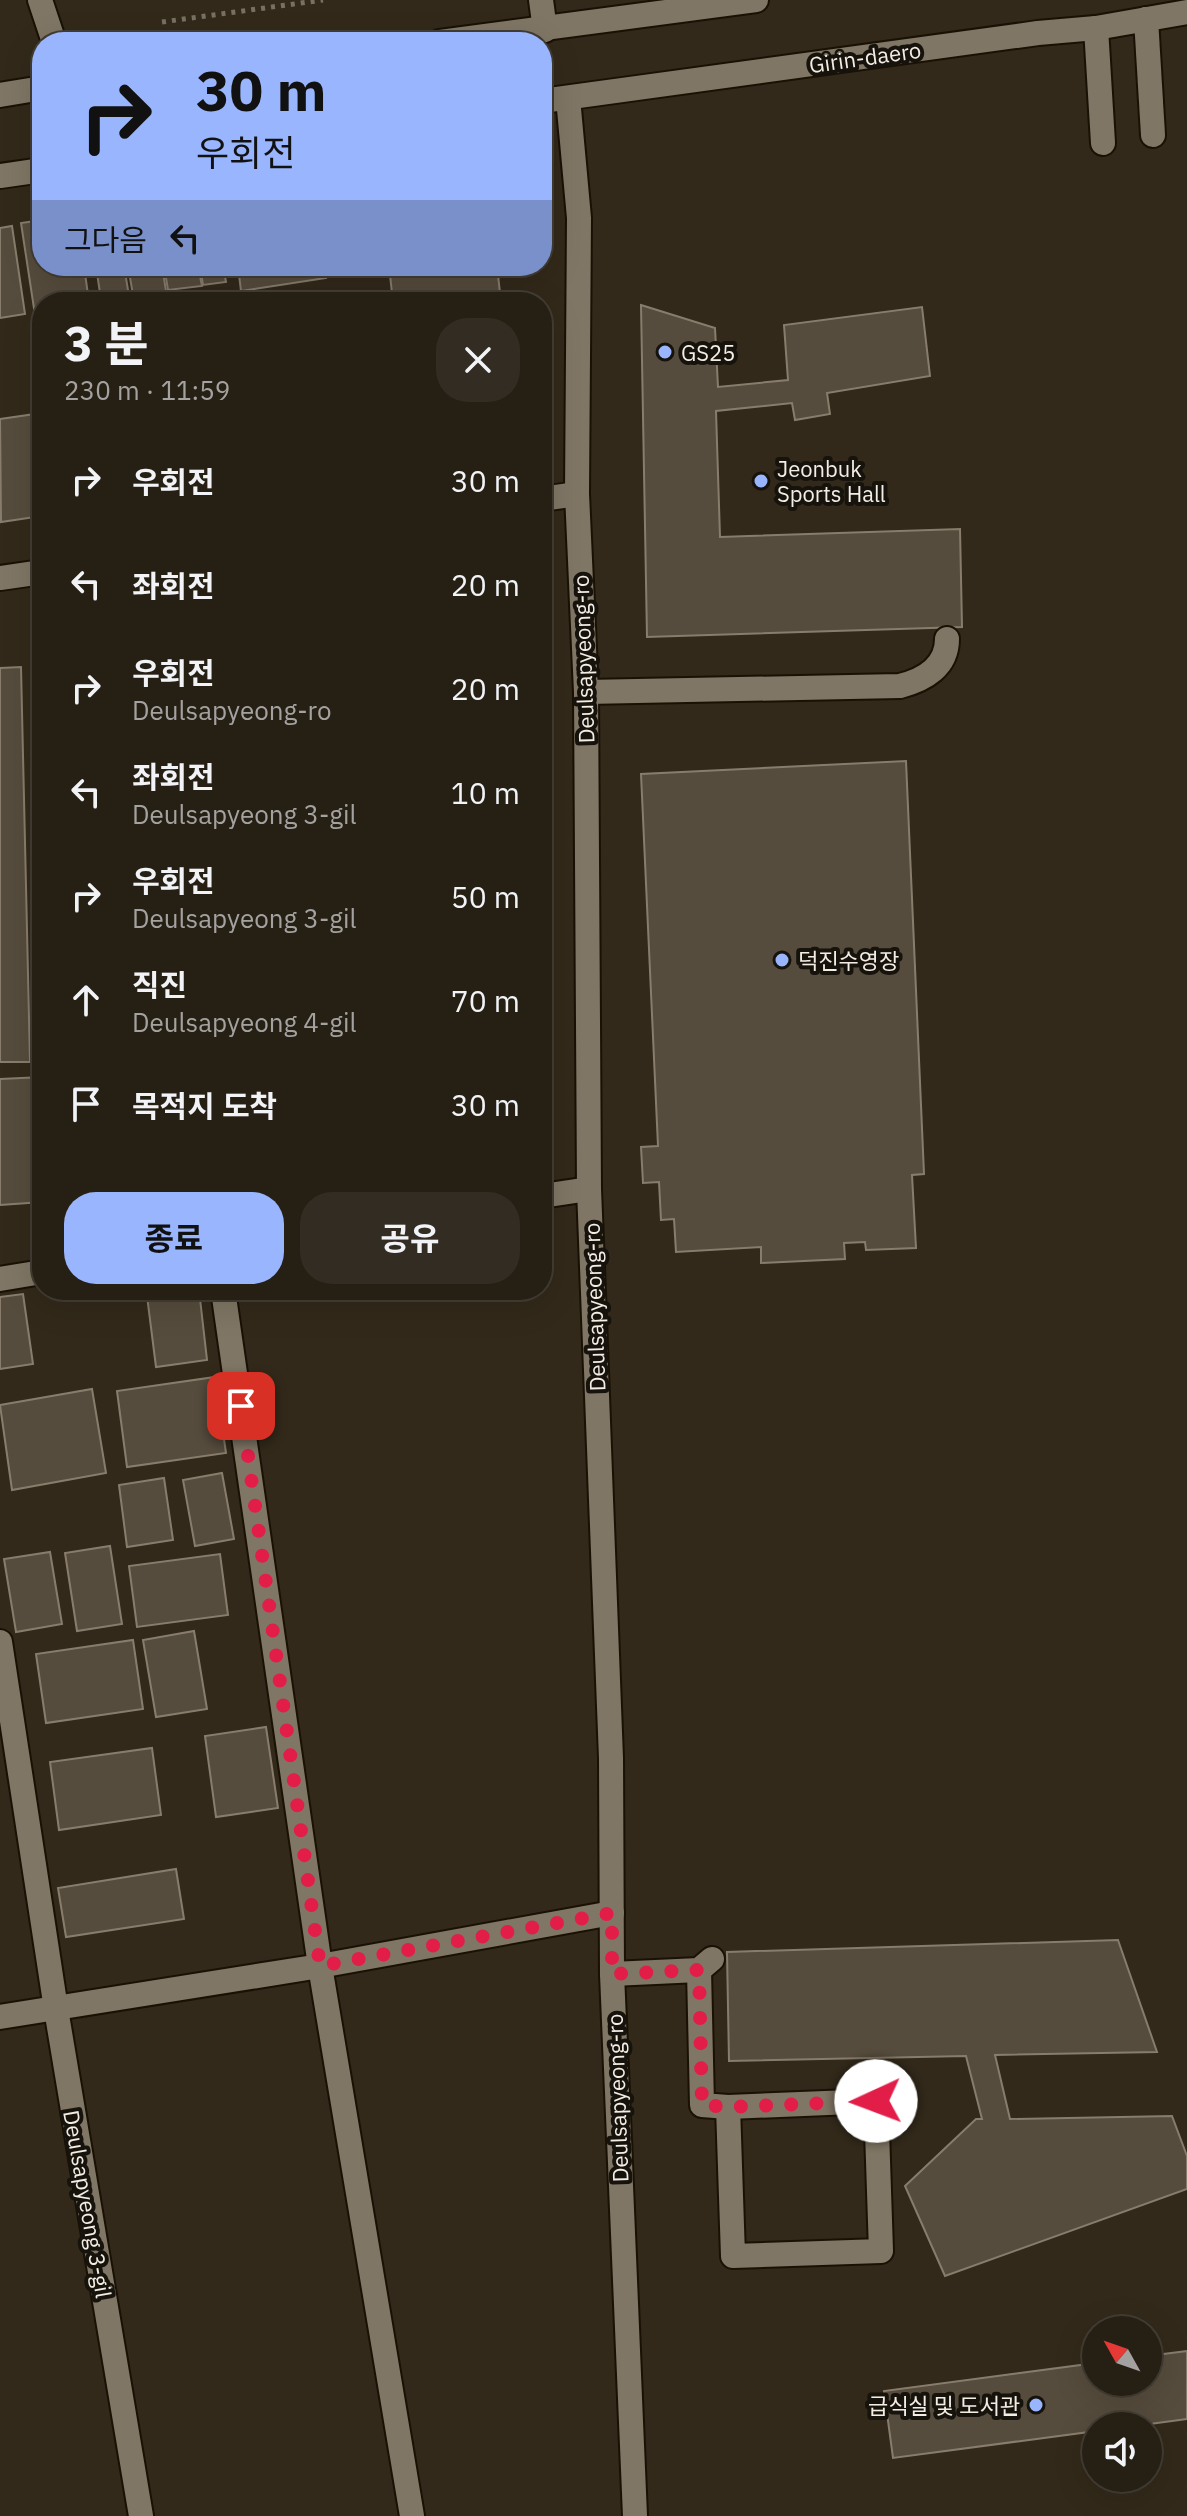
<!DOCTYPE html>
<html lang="ko">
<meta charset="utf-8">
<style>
body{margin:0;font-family:"IBM Plex Sans","Noto Sans KR",sans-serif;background:#322c22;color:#f1f3f6;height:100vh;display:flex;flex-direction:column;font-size:30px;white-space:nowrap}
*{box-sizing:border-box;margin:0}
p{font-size:26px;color:#a4a2a0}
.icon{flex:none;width:44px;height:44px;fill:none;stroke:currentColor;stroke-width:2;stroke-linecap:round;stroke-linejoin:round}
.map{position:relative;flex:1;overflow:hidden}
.panel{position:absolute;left:32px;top:292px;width:520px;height:1008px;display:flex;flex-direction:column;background:#261f14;border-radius:32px;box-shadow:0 8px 32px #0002,0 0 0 2px #423d34}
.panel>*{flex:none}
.banner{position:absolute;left:32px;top:32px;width:520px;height:244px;border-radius:32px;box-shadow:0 8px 32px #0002,0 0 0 2px #423d34;background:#99b5fd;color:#111;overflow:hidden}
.needle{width:52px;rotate:310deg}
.tools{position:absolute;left:1082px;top:2316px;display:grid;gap:16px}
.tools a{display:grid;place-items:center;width:80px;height:80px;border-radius:50%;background:#261f14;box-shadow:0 8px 32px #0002,0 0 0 2px #423d34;font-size:40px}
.pin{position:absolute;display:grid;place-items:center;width:68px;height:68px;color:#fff;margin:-34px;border-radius:16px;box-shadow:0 4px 12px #0006}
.me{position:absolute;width:88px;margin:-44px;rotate:268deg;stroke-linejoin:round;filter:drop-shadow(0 0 6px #0008)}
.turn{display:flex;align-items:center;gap:28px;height:168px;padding:0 32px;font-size:36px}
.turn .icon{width:104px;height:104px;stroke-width:2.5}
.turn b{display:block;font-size:56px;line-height:68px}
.then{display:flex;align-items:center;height:76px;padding:0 32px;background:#0003;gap:16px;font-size:30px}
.round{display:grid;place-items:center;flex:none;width:84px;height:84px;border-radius:32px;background:#322c22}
.summary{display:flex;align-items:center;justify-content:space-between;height:136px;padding:0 32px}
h1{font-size:48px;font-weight:700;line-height:60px}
.button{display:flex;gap:16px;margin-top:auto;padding:16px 32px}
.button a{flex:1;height:92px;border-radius:32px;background:#99b5fd;color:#111;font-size:32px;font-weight:700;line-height:92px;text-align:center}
.button a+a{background:#322c22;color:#f1f3f6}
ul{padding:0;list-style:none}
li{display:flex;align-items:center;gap:24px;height:104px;padding:0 32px}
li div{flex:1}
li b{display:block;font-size:30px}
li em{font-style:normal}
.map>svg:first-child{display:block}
</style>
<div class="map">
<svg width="1187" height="2516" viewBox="0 0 1187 2516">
<rect width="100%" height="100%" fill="#32291a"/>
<g fill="#564c3d" stroke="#887d6d" stroke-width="2">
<path d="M 42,220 L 42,266 L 84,266 L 89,302 L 42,302 L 42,313 L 35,315 L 21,223 Z"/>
<path d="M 12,226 L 25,314 L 0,318 L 0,228 Z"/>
<path d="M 96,266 L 124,266 L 129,296 L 101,300 Z"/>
<path d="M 128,266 L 162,266 L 166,291 L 133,295 Z"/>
<path d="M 164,266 L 198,266 L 202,286 L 168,290 Z"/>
<path d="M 200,266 L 223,266 L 226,282 L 203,285 Z"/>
<path d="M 238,266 L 324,266 L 326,278 L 241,291 Z"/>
<path d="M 389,266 L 497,266 L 501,302 L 393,302 Z"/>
<path d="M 641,305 L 715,328 L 718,387 L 788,380 L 784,325 L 922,307 L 930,376 L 827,393 L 830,414 L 795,420 L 792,403 L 716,411 L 720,537 L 960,529 L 962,627 L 647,637 Z"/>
<path d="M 42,413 L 42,516 L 1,522 L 0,419 Z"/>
<path d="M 21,667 L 30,1062 L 0,1062 L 0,668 Z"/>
<path d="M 906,761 L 924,1174 L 912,1175 L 916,1248 L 866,1250 L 865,1242 L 844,1243 L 845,1259 L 761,1263 L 761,1247 L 676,1252 L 674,1219 L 661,1220 L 659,1182 L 643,1183 L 641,1147 L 658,1146 L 641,774 Z"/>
<path d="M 42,1077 L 42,1202 L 0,1205 L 0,1079 Z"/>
<path d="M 199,1290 L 207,1360 L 156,1367 L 147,1296 Z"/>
<path d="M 23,1294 L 33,1364 L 0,1369 L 0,1297 Z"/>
<path d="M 215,1377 L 226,1453 L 127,1467 L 117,1391 Z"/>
<path d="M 92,1389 L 106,1473 L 12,1490 L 0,1405 Z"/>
<path d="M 222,1473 L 234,1539 L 195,1546 L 183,1480 Z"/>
<path d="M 164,1478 L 173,1540 L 127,1547 L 119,1485 Z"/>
<path d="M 110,1546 L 122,1624 L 77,1631 L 65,1553 Z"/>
<path d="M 50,1552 L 62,1624 L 16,1632 L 4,1559 Z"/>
<path d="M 220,1554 L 228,1615 L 137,1627 L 129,1566 Z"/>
<path d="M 194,1631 L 207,1709 L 156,1717 L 143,1640 Z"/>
<path d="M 133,1640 L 143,1709 L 46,1723 L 36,1654 Z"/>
<path d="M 266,1727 L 278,1808 L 216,1817 L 205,1736 Z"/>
<path d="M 152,1748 L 161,1815 L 59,1830 L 50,1762 Z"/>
<path d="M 176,1869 L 184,1919 L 66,1937 L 58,1888 Z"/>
<path d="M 1118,1940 L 1157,2052 L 995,2055 L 1010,2119 L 1172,2116 L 1187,2156 L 1187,2189 L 945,2276 L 905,2186 L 976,2119 L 982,2119 L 966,2056 L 729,2061 L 727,1952 Z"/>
<path d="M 1187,2351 L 1187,2419 L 1135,2426 L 1096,2426 L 1096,2431 L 893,2458 L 884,2391 L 1096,2363 L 1096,2382 L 1148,2382 L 1148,2356 Z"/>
</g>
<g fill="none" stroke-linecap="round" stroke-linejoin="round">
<defs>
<g id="minor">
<path d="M 40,0 L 54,42"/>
<path d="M 541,0 L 545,30"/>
<path d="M 1146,19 L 1153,135"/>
<path d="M 1096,28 L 1103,143"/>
<path d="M 440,42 L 756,0"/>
<path d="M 0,95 L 42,88"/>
<path d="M 568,98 L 579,218 L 577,494 L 586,692 L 589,1189 L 611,1758 L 612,1974 L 635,2516"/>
<path d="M 542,101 L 1038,33 L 1096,28 L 1187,12"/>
<path d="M 0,176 L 42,170"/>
<path d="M 542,499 L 577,494"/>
<path d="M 0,578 L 42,572"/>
<path d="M 586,692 L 900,686 C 924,680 947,667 947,639"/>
<path d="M 542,1196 L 589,1189"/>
<path d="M 0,1279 L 42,1272"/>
<path d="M 223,1290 L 320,1966 L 412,2516"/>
<path d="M 0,1642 L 56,2009 L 141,2516"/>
<path d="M 699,1970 L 702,2105 L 728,2107 L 876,2101 L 881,2251 L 733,2256 L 728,2107"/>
<path d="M 612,1974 L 699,1970 L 712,1959"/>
<path d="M 0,2017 L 320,1966 L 612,1913"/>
</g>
</defs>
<use href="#minor" stroke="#1a1105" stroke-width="28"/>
<path stroke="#787063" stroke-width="5" stroke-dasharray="4 6" stroke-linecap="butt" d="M 162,22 L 323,0"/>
<use href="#minor" stroke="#807665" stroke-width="24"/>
</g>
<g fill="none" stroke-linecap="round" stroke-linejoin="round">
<path stroke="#e11d48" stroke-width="14" stroke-dasharray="0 25.2" d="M 241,1406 L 320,1966 L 612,1913 L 612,1974 L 699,1970 L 702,2105 L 728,2107 L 876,2101"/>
</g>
<g fill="#99b5fd" stroke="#16120c" stroke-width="3">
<circle cx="665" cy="352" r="8"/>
<circle cx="761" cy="481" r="8"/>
<circle cx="782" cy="960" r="8"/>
<circle cx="1036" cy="2405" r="8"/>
</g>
<g text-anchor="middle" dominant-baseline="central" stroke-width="8" stroke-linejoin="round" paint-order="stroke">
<g font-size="22" fill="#f3ede4" stroke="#16120c">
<text transform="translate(865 57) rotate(-8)">Girin-daero</text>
<text transform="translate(583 659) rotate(-92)">Deulsapyeong-ro</text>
<text transform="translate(594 1307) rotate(-92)">Deulsapyeong-ro</text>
<text transform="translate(617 2098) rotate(-92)">Deulsapyeong-ro</text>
<text transform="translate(88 2204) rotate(80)">Deulsapyeong 3-gil</text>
</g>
<g font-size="22" fill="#f3ede4" stroke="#16120c" text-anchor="start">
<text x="681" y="352">GS25</text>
<text x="777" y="468">Jeonbuk<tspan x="777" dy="25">Sports Hall</tspan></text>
<text x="798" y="960">덕진수영장</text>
<text x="1020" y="2405" text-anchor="end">급식실 및 도서관</text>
</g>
</g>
</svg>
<div class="tools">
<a><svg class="needle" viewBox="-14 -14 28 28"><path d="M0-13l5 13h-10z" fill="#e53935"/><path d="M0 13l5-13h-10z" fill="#a4a2a0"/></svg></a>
<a><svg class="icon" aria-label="sound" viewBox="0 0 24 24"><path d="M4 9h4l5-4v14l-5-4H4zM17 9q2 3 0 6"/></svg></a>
</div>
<div class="pin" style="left:241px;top:1406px;background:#d93025"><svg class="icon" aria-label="arrive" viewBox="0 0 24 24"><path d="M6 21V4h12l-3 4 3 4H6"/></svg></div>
<svg class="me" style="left:876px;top:2101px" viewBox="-20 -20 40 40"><circle r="19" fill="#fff"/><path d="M0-13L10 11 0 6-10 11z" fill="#e11d48"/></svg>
<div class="banner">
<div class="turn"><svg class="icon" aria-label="right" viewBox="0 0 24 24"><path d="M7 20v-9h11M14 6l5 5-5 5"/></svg><div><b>30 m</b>우회전</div></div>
<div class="then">그다음<svg class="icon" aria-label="left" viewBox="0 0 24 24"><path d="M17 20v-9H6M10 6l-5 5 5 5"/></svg></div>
</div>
<section class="panel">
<div class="summary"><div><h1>3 분</h1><p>230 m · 11:59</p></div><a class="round"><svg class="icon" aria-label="close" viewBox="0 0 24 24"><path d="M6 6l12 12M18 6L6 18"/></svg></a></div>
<ul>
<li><svg class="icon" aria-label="right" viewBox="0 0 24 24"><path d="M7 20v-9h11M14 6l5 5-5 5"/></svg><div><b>우회전</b></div><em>30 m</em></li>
<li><svg class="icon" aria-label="left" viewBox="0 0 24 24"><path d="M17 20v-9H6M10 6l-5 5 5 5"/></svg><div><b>좌회전</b></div><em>20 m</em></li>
<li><svg class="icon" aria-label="right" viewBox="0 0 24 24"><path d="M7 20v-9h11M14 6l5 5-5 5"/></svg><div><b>우회전</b><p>Deulsapyeong-ro</p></div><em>20 m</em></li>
<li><svg class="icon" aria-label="left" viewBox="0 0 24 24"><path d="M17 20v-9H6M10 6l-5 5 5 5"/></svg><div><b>좌회전</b><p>Deulsapyeong 3-gil</p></div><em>10 m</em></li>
<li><svg class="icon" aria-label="right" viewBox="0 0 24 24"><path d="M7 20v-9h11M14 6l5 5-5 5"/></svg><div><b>우회전</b><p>Deulsapyeong 3-gil</p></div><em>50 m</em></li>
<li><svg class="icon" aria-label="ahead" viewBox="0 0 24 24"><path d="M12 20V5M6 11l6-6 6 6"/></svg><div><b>직진</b><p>Deulsapyeong 4-gil</p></div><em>70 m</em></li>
<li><svg class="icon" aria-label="arrive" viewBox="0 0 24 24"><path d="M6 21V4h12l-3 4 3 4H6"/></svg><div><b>목적지 도착</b></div><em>30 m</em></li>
</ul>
<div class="button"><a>종료</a><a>공유</a></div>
</section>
</div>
